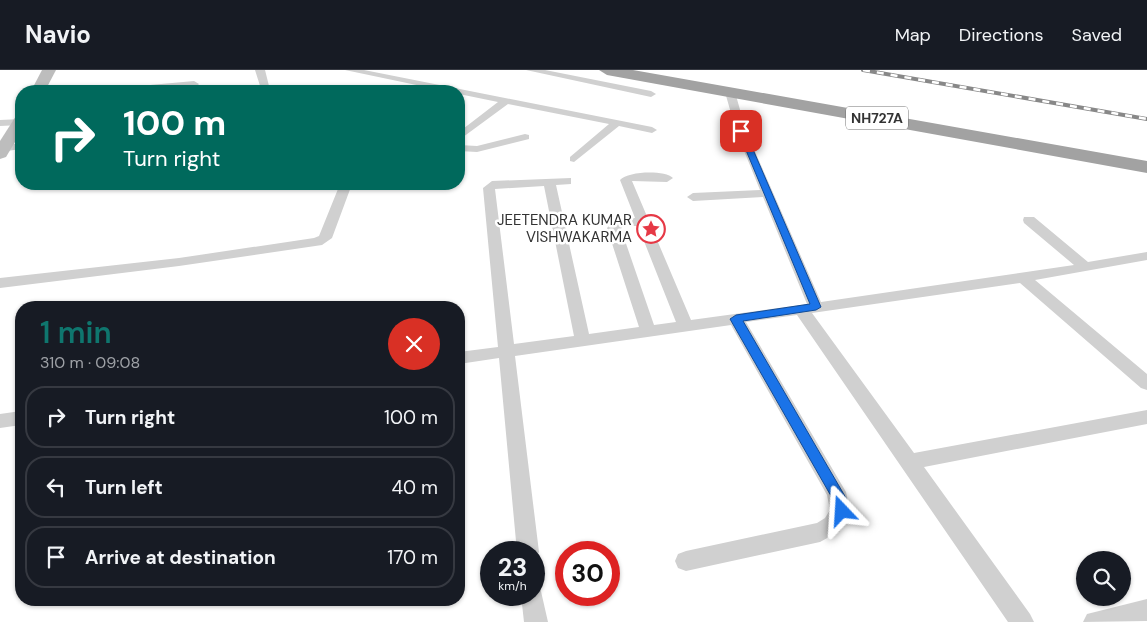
<!DOCTYPE html>
<meta charset="utf-8">
<style>
body{margin:0;font-family:"DM Sans",sans-serif;background:#242831;color:#f1f3f6;height:100vh;display:flex;flex-direction:column;font-size:19px;white-space:nowrap}
*{box-sizing:border-box;margin:0}
p{font-size:16px;color:#9ea1a6}
.icon{flex:none;width:28px;height:28px;fill:none;stroke:currentColor;stroke-width:2;stroke-linecap:round;stroke-linejoin:round}
.map{position:relative;flex:1;overflow:hidden}
.sheet{position:absolute;left:15px;top:231px;width:450px;height:305px;display:flex;flex-direction:column;background:#171b24;border-radius:20px;box-shadow:0 1px 4px #0004}
.sheet>*{flex:none}
.banner{position:absolute;left:15px;top:15px;width:450px;height:105px;border-radius:20px;box-shadow:0 1px 4px #0004;background:#00695c;color:#fff;overflow:hidden}
.controls{position:absolute;left:1076px;top:481px;display:grid;gap:10px}
.controls a{display:grid;place-items:center;width:55px;height:55px;border-radius:50%;background:#171b24;box-shadow:0 1px 4px #0004;font-size:25px}
.speed{position:absolute;left:480px;top:471px;display:flex;gap:10px;font-size:25px;font-weight:700;text-align:center}
.speed>*{display:grid;place-content:center;width:65px;height:65px;border-radius:50%;background:#171b24;box-shadow:0 1px 4px #0004;line-height:1}
.speed small{font-size:12px;font-weight:400}
.speed .limit{border:8px solid #d22;background:#fff;color:#111}
.pin{position:absolute;display:grid;place-items:center;width:42px;height:42px;color:#fff;margin:-21px;border-radius:10px;box-shadow:0 2px 8px #0006}
.me{position:absolute;width:55px;margin:-28px;rotate:340deg;stroke-linejoin:round;filter:drop-shadow(0 0 4px #0008)}
.turn{display:flex;align-items:center;gap:18px;height:105px;padding:0 25px;font-size:22px}
.turn .icon{width:65px;height:65px;stroke-width:2.5}
.turn b{display:block;font-size:35px;line-height:42px}
.round{display:grid;place-items:center;flex:none;width:52px;height:52px;border-radius:26px;background:#242831}
.head{display:flex;align-items:center;justify-content:space-between;height:85px;padding:0 25px}
h1{font-size:30px;font-weight:600;line-height:38px;color:#0f766e}
ul{padding:0;list-style:none}
li{display:flex;align-items:center;gap:15px;height:62px;margin:0 10px 8px;padding:0 15px;border:2px solid #363941;border-radius:20px}
li div{flex:1}
li b{display:block;font-size:19px}
li em{font-style:normal}
header{display:flex;align-items:center;gap:30px;box-sizing:border-box;height:70px;padding:0 25px;background:#171b24;border-bottom:1px solid #363941}
header strong{font-size:24px}
nav{display:flex;gap:28px;margin-inline-start:auto;font-size:18px}
.map>svg:first-child{display:block}
</style>
<header>
<strong>Navio</strong>
<nav><a>Map</a><a>Directions</a><a>Saved</a></nav>
</header>
<div class="map">
<svg width="1147" height="552" viewBox="0 0 1147 552">
<rect width="100%" height="100%" fill="#fff"/>
<g fill="none" stroke-linecap="round" stroke-linejoin="round">
<g fill="#d0d0d0" fill-rule="evenodd">
<path d="M 255,0 L 265,0 L 269,16 L 273,21 L 263,21 L 261,19 Z"/>
<path d="M 345,0 L 364,0 L 652,57 L 657,60 L 652,63 L 619,56 L 574,92 L 570,91 L 570,87 L 609,54 L 508,34 L 459,70 L 459,62 L 498,32 L 459,24 L 459,21 L 445,21 Z"/>
<path d="M 526,0 L 545,0 L 651,21 L 656,24 L 651,27 Z"/>
<path d="M 194,11 L 199,14 L 197,16 L 146,21 L 123,20 L 128,17 Z"/>
<path d="M 730,19 L 735,22 L 746,61 L 821,232 L 1074,195 L 1024,153 L 1023,150 L 1024,147 L 1034,147 L 1088,192 L 1147,182 L 1147,190 L 1035,210 L 1147,304 L 1147,320 L 1141,318 L 1020,213 L 812,243 L 914,383 L 1147,340 L 1147,354 L 924,397 L 1030,544 L 1034,552 L 1008,552 L 797,245 L 746,252 L 846,422 L 850,440 L 840,461 L 820,472 L 686,501 L 678,498 L 675,491 L 678,484 L 686,481 L 817,453 L 825,448 L 830,440 L 827,425 L 731,255 L 515,286 L 539,482 L 534,490 L 534,482 L 517,482 L 499,288 L 459,294 L 459,282 L 498,277 L 483,118 L 492,111 L 571,108 L 571,114 L 556,115 L 589,264 L 639,257 L 607,158 L 615,149 L 635,148 L 620,110 C 628,101 665,100 673,108 L 667,112 L 632,111 L 691,250 L 807,234 L 763,127 L 693,131 L 687,127 L 693,123 L 760,120 L 736,61 L 725,22 ZM 544,116 L 574,266 L 514,274 L 495,119 ZM 623,156 L 638,156 L 676,252 L 654,255 L 621,159 Z"/>
<path d="M 21,49 L 21,55 L 0,56 L 0,50 Z"/>
<path d="M 525,64 L 529,65 L 529,69 L 477,82 L 459,81 L 459,75 L 477,76 Z"/>
<path d="M 21,73 L 21,79 L 0,82 L 0,76 Z"/>
<path d="M 340,114 L 352,114 L 332,168 L 322,175 L 179,196 L 0,218 L 0,208 L 179,188 L 314,168 L 319,166 Z"/>
<path d="M 21,341 L 21,355 L 0,358 L 0,344 Z"/>
<path d="M 534,515 L 540,517 L 548,552 L 524,552 L 521,525 L 534,525 Z"/>
<path d="M 1147,529 L 1147,551 L 1083,552 L 1087,544 Z"/>
</g>
<g fill="#bdbdbd" fill-rule="evenodd">
<path d="M 42,0 L 56,0 L 45,21 L 31,21 Z"/>
<path d="M 21,44 L 21,62 L 6,87 L 0,89 L 0,71 L 16,46 Z"/>
</g>
<path fill="#a2a2a2" fill-rule="evenodd" d="M 599,0 L 633,0 L 1147,91 L 1147,103 L 607,5 Z"/>
<defs>
<path id="rail" d="M 863,0 L 1147,49"/>
</defs>
<use href="#rail" stroke="#888" stroke-width="4"/>
<use href="#rail" stroke="#fff" stroke-width="2.5" stroke-dasharray="7" stroke-linecap="butt"/>
</g>
<path fill="#1a73e8" stroke="#114b97" d="M 741,59 L 745,61 L 821,237 L 816,240 L 743,251 L 846,428 L 849,441 L 847,445 L 842,447 L 836,445 L 831,426 L 730,249 L 736,245 L 810,234 L 738,61 Z"/>
<defs>
<symbol id="sight-ring" viewBox="-11 -11 22 22"><circle r="9.5" fill="#fff" stroke="#e63946" stroke-width="1.5"/><path d="M0-6L1.8-2.2L6-1.7L2.9 1.2L3.7 5.4L0 3.3L-3.7 5.4L-2.9 1.2L-6-1.7L-1.8-2.2Z" fill="#e63946"/></symbol>
</defs>
<g fill-rule="evenodd">
<use href="#sight-ring" x="635" y="143" width="32" height="32"/>
</g>
<g text-anchor="middle" dominant-baseline="central" stroke-width="5" stroke-linejoin="round" paint-order="stroke">
<rect fill="#fff" stroke="#707070" stroke-width="1" x="846" y="36.5" width="62" height="23" rx="4"/>
<g font-size="14" font-weight="bold" fill="#333">
<text x="877" y="48">NH727A</text>
</g>
<g font-size="15" fill="#333" stroke="#fff" text-anchor="end">
<text x="632" y="150">JEETENDRA KUMAR<tspan x="632" dy="17">VISHWAKARMA</tspan></text>
</g>
</g>
</svg>
<div class="controls">
<a><svg class="icon" aria-label="search" viewBox="0 0 24 24"><circle cx="10" cy="10" r="6"/><path d="M15 15l6 6"/></svg></a>
</div>
<div class="speed"><div>23<small>km/h</small></div><div class="limit">30</div></div>
<div class="pin" style="left:741px;top:61px;background:#d93025"><svg class="icon" aria-label="arrive" viewBox="0 0 24 24"><path d="M6 21V4h12l-3 4 3 4H6"/></svg></div>
<svg class="me" style="left:842px;top:441px" viewBox="-20 -20 40 40"><path d="M0-17L14 15 0 8-14 15z" fill="#1a73e8" stroke="#fff" stroke-width="4"/></svg>
<div class="banner">
<div class="turn"><svg class="icon" aria-label="right" viewBox="0 0 24 24"><path d="M7 20v-9h11M14 6l5 5-5 5"/></svg><div><b>100 m</b>Turn right</div></div>
</div>
<section class="sheet">
<div class="head"><div><h1>1 min</h1><p>310 m · 09:08</p></div><a class="round" style="background:#d93025;color:#fff"><svg class="icon" aria-label="close" viewBox="0 0 24 24"><path d="M6 6l12 12M18 6L6 18"/></svg></a></div>
<ul>
<li><svg class="icon" aria-label="right" viewBox="0 0 24 24"><path d="M7 20v-9h11M14 6l5 5-5 5"/></svg><div><b>Turn right</b></div><em>100 m</em></li>
<li><svg class="icon" aria-label="left" viewBox="0 0 24 24"><path d="M17 20v-9H6M10 6l-5 5 5 5"/></svg><div><b>Turn left</b></div><em>40 m</em></li>
<li><svg class="icon" aria-label="arrive" viewBox="0 0 24 24"><path d="M6 21V4h12l-3 4 3 4H6"/></svg><div><b>Arrive at destination</b></div><em>170 m</em></li>
</ul>
</section>
</div>
